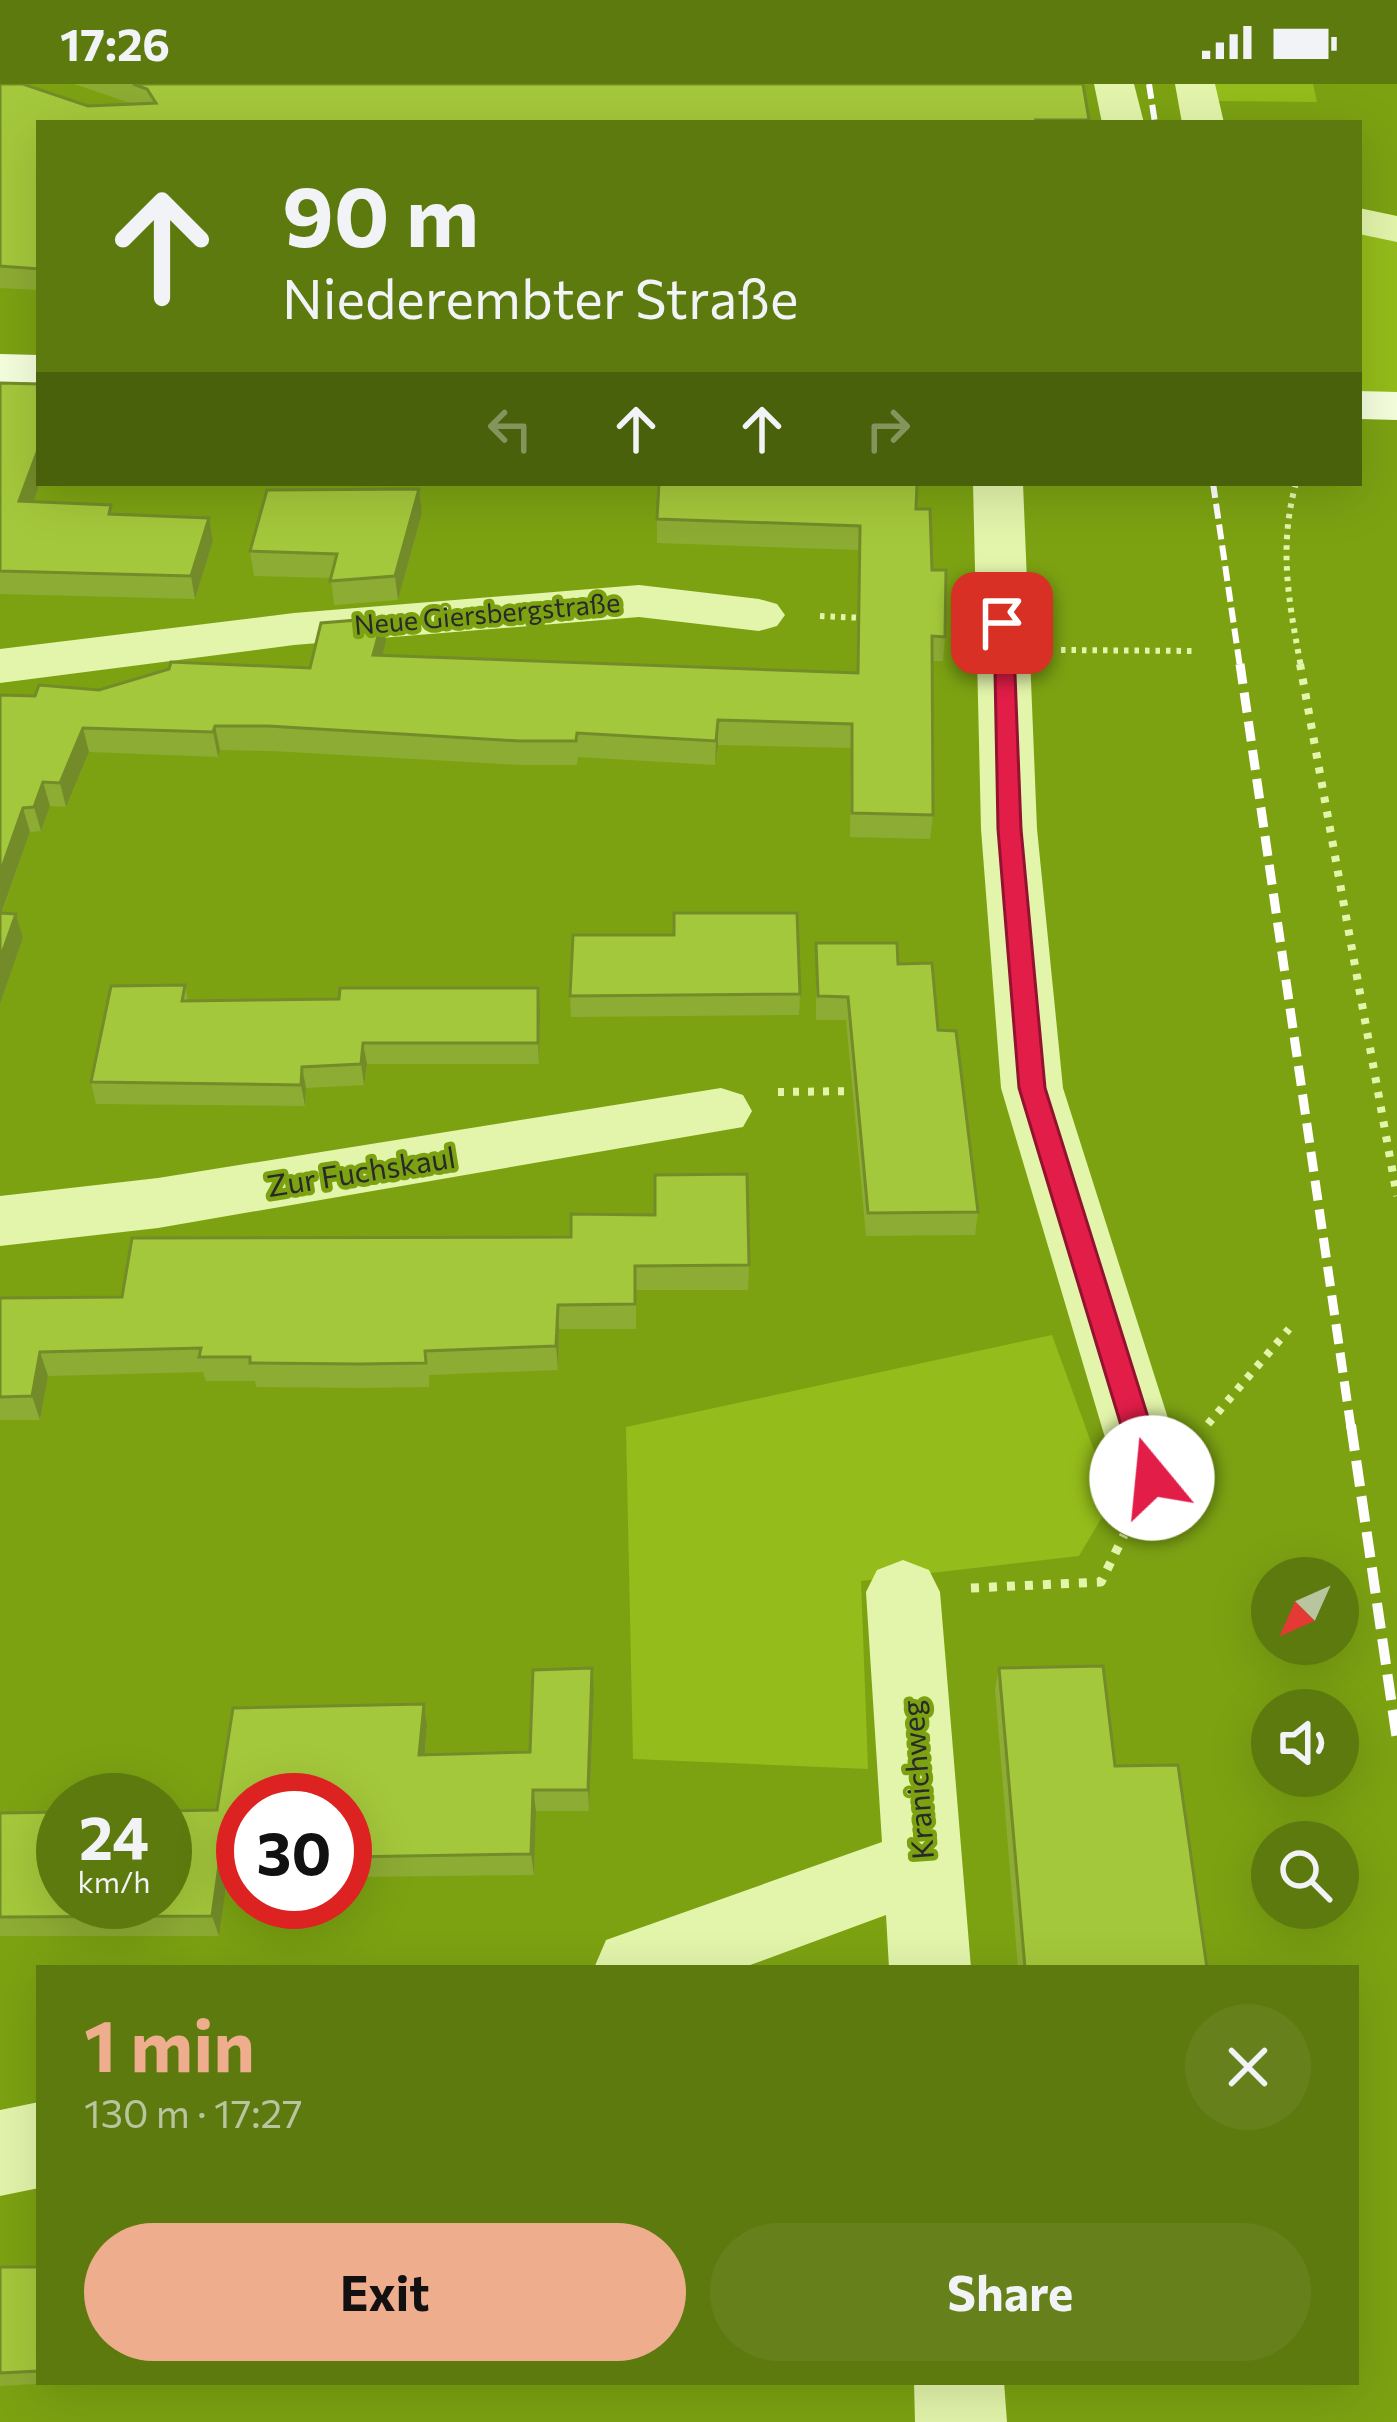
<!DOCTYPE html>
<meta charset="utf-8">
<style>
body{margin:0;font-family:Commissioner,sans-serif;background:#66811c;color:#f1f3f6;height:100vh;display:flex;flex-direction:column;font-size:45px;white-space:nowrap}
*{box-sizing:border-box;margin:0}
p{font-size:39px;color:#b9c59e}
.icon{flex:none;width:66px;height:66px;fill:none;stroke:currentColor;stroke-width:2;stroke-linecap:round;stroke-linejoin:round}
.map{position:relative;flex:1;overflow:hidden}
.sheet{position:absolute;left:36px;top:1881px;width:1323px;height:420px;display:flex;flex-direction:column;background:#5d7a0e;border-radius:0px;box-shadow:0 12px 48px #0002}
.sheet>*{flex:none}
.banner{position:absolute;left:36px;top:36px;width:1326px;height:366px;border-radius:0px;box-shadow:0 12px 48px #0002;background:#5d7a0e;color:#f1f3f6;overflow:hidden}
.needle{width:78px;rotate:225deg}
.fabs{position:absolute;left:1251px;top:1473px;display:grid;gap:24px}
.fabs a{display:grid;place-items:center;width:108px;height:108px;border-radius:50%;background:#5d7a0e;box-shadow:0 12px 48px #0002;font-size:60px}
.speed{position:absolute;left:36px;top:1689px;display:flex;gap:24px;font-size:60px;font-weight:700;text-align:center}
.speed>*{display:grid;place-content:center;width:156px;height:156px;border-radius:50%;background:#5d7a0e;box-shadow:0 12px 48px #0002;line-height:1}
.speed small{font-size:30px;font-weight:400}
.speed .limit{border:18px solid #d22;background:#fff;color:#111}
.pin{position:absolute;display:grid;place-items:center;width:102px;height:102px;color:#fff;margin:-51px;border-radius:24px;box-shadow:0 6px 18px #0006}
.me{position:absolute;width:132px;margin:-66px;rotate:343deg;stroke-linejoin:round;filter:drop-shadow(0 0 9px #0008)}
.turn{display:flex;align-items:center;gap:42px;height:252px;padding:0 48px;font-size:54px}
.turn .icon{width:156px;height:156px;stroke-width:2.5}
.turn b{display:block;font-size:84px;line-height:102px}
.lanes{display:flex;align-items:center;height:114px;padding:0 48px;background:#0003;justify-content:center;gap:60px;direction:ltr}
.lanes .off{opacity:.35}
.round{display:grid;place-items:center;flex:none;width:126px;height:126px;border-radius:63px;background:#66811c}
.head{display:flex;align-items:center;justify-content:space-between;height:204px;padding:0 48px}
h1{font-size:72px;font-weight:700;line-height:90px;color:#eead8d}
.primary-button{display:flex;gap:24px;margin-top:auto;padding:24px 48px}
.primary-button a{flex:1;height:138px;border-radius:72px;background:#eead8d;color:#111;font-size:48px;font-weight:700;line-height:138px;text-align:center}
.primary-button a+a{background:#66811c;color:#f1f3f6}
.status{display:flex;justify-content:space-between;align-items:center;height:84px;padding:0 60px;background:#5d7a0e;direction:ltr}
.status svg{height:33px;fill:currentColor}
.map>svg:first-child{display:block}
</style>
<div class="status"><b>17:26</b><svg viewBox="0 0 49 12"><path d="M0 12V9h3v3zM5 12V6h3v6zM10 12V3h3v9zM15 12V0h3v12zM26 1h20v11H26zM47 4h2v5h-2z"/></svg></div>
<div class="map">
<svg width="1397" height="2338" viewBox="0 0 1397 2338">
<rect width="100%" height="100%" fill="#7ca212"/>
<g fill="#94bc1a">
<path d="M 1211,0 L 1313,0 L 1317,18 L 1215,17 Z"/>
<path d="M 1359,147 L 1397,154 L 1397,309 L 1359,307 Z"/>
<path d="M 1052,1251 L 1112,1416 L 1079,1472 L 861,1497 L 868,1685 L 633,1675 L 626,1343 Z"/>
</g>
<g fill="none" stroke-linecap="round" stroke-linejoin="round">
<g stroke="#e3f5ab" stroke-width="6" stroke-dasharray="4.5 6" stroke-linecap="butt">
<path d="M 1296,399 C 1278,464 1289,519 1301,583"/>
<path d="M 820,532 L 865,534"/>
<path d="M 1061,566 L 1197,567"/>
</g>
<g stroke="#e3f5ab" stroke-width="8" stroke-dasharray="6 9" stroke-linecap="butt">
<path d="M 1300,580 L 1397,1112"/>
<path d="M 778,1008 L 859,1007"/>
<path d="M 1208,1340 L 1289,1245"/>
</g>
<path stroke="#e3f5ab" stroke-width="9" stroke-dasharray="8 10" stroke-linecap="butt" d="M 971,1504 L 1101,1498 L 1124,1451"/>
<g fill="#e3f5ab" fill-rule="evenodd">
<path d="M 1094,0 L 1134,0 L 1144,39 L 1102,39 Z"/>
<path d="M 1175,0 L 1215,0 L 1224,39 L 1182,39 Z"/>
<path d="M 1359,124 L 1397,132 L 1397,158 L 1359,150 Z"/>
<path d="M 973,399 L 1023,399 L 1037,745 L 1063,1004 L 1187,1394 L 1177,1415 L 1152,1424 L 1127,1415 L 1117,1394 L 1001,1004 L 981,745 Z"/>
<path d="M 639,501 L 759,515 L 777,520 L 785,531 L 777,542 L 759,547 L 639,533 L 294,561 L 0,599 L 0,565 L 294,529 Z"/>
<path d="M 721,1004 L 743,1011 L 752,1027 L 743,1043 L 158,1144 L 0,1162 L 0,1112 L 158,1094 Z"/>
<path d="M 903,1476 L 929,1486 L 940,1508 L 971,1884 L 889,1884 L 886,1831 L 742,1884 L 594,1884 L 606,1856 L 882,1758 L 866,1508 L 877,1486 Z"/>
<path d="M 39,2018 L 39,2104 L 0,2112 L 0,2026 Z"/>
<path d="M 914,2298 L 1004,2298 L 1007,2338 L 915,2338 Z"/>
</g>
<g fill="#f5fedc" fill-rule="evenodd">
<path d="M 0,270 L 39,271 L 39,299 L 0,298 Z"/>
<path d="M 1359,307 L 1397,308 L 1397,336 L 1359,335 Z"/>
</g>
<g stroke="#fff" stroke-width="6" stroke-dasharray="15 6" stroke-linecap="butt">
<path d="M 1149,0 L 1155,39"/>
<path d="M 1213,399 L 1240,583"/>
</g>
<path stroke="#fff" stroke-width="9" stroke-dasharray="20 9" stroke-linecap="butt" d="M 1240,580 L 1351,1344"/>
<path stroke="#fff" stroke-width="10" stroke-dasharray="26 10" stroke-linecap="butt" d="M 1351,1341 L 1397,1656"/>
</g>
<g fill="#8dac33">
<path d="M 0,0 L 88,22 L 133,20 L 74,0 L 1083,0 L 1089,36 L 1088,39 L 39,39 L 39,206 L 0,204 Z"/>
<path d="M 0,299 L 40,399 L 33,417 L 113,430 L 209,434 L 213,457 L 195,515 L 0,510 Z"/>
<path d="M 419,405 L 422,429 L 398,516 L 334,521 L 331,494 L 254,492 L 250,467 Z"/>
<path d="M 916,425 L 932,486 L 945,553 L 943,577 L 932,577 L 933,731 L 930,755 L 850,753 L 851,664 L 718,661 L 715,681 L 578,673 L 577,681 L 521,681 L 272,667 L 220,666 L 218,673 L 89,668 L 66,723 L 50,722 L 41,747 L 30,748 L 2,829 L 16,830 L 23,854 L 0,920 L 0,611 L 35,612 L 310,584 L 386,558 L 382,571 L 857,589 L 859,466 L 657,459 L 657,435 Z"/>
<path d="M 674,851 L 800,910 L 799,931 L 571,933 L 570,912 Z"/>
<path d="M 816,859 L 898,880 L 938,946 L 978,1128 L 975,1151 L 866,1152 L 846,936 L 816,936 Z"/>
<path d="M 185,901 L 188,917 L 540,925 L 539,980 L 367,980 L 364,1001 L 306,1004 L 305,1022 L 96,1020 L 91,998 Z"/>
<path d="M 132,1154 L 749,1181 L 748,1206 L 636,1206 L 636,1245 L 559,1245 L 558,1286 L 429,1291 L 429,1303 L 363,1304 L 256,1303 L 255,1297 L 206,1297 L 203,1288 L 48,1292 L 40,1336 L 0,1336 L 0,1214 L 122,1213 Z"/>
<path d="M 592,1584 L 594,1606 L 589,1727 L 536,1727 L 534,1791 L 345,1793 L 345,1716 L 243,1716 L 243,1794 L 227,1795 L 219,1852 L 0,1852 L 0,1729 L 217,1726 L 424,1620 L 427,1641 L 425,1671 L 530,1668 Z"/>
<path d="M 999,1584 L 1115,1682 L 1207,1884 L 1018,1884 L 995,1605 Z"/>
<path d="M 0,2183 L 39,2183 L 39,2298 L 69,2298 L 0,2302 Z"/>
</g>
<g fill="#738c29">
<path d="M 39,363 L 40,399 L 25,440 L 19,417 Z"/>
<path d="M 419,405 L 422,429 L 398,516 L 395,492 Z"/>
<path d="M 209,434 L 213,457 L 195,515 L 191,492 Z"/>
<path d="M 383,534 L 386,558 L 376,595 L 373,571 Z"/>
<path d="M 718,636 L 718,661 L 715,681 L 716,657 Z"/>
<path d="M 215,642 L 220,666 L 218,673 L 213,648 Z"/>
<path d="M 83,644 L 89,668 L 66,723 L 60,699 Z"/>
<path d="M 43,698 L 50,722 L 41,747 L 34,723 Z"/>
<path d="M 23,724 L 30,748 L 0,833 L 0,789 Z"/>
<path d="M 16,830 L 23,854 L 0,920 L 0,875 Z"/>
<path d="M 538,904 L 540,925 L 539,980 L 538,959 Z"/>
<path d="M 363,959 L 367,980 L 364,1001 L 361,980 Z"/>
<path d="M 302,983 L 306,1004 L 305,1022 L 301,1001 Z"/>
<path d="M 558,1221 L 559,1245 L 558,1286 L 556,1262 Z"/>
<path d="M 40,1268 L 48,1292 L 40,1336 L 32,1312 Z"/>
<path d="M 592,1584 L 594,1606 L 589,1727 L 588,1706 Z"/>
<path d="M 424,1620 L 427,1641 L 423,1692 L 419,1671 Z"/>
<path d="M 533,1706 L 536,1727 L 534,1791 L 531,1770 Z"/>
<path d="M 220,1774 L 227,1795 L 219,1852 L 212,1832 Z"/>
</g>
<g fill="#a4c83b" stroke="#738c29" stroke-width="3">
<path d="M 0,0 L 23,0 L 88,22 L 156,19 L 147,5 L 133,0 L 1083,0 L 1089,36 L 1036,36 L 1037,39 L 39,39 L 39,185 L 0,182 Z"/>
<path d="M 0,299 L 39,300 L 39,363 L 19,417 L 111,421 L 109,430 L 209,434 L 191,492 L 0,487 Z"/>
<path d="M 659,399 L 917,399 L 916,425 L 930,425 L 932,486 L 946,486 L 945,553 L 932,552 L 933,731 L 852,729 L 852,640 L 718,636 L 716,657 L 577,649 L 576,657 L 519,657 L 268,642 L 215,642 L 213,648 L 83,644 L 60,699 L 43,698 L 34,723 L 23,724 L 0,789 L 0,611 L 35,612 L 39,601 L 99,606 L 169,585 L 171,578 L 310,584 L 321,539 L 383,534 L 373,571 L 858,589 L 860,442 L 657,435 Z"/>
<path d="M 419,405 L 395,492 L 330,497 L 337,470 L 250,467 L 267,406 Z"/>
<path d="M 0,829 L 16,830 L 0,875 Z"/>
<path d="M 674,829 L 797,829 L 800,910 L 570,912 L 573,851 L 674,851 Z"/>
<path d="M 816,859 L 897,859 L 898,880 L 932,879 L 938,946 L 956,947 L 978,1128 L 868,1129 L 848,913 L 818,912 Z"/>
<path d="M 185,901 L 182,917 L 339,915 L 340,904 L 538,904 L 538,959 L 363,959 L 361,980 L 302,983 L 301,1001 L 91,998 L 111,902 Z"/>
<path d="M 747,1090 L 749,1181 L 635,1182 L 635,1220 L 558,1221 L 556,1262 L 425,1267 L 426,1279 L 359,1280 L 250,1279 L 250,1273 L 199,1273 L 201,1264 L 40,1268 L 32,1312 L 0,1313 L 0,1214 L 122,1213 L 132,1154 L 571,1153 L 571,1130 L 655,1131 L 655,1091 Z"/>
<path d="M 1103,1582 L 1115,1682 L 1178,1681 L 1207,1884 L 1025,1884 L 999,1584 Z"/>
<path d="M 592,1584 L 588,1706 L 533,1706 L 531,1770 L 345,1773 L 345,1716 L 243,1716 L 243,1774 L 220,1774 L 212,1832 L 0,1833 L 0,1729 L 63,1728 L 63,1818 L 165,1818 L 165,1727 L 217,1726 L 233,1624 L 424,1620 L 419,1671 L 530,1668 L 533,1586 Z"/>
<path d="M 0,2183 L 39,2183 L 39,2287 L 0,2289 Z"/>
</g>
<path fill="#e11d48" stroke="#92132f" stroke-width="3" d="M 994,535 L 1013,539 L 1021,745 L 1045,1004 L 1167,1394 L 1152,1406 L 1137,1394 L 1019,1004 L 998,745 Z"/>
<g text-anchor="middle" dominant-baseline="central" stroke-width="9" stroke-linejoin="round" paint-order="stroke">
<g font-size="27" fill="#292929" stroke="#7ca212">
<text transform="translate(487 529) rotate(-5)">Neue Giersbergstraße</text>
</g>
<g font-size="30" fill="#292929" stroke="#7ca212">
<text transform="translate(361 1086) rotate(-9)">Zur Fuchskaul</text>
<text transform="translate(916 1696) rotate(-94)">Kranichweg</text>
</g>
</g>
</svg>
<div class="fabs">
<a><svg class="needle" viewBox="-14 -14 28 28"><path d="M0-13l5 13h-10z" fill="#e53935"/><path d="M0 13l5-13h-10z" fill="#b9c59e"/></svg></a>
<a><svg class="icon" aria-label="sound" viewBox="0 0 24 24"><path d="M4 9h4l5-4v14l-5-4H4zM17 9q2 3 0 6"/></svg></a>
<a><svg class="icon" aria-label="search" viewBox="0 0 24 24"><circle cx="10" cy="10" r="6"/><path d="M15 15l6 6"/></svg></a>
</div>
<div class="speed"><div>24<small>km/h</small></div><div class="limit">30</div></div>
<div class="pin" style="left:1002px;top:539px;background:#d93025"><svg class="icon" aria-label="arrive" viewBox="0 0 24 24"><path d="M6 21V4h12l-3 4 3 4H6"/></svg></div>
<svg class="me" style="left:1152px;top:1394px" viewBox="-20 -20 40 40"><circle r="19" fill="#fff"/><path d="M0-13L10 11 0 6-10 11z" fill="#e11d48"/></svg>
<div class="banner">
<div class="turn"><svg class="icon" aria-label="ahead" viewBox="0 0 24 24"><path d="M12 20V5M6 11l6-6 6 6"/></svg><div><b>90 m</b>Niederembter Straße</div></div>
<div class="lanes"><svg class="icon off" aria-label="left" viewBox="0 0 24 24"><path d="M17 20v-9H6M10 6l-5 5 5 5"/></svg><svg class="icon" aria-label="ahead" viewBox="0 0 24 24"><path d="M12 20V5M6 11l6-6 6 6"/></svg><svg class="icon" aria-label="ahead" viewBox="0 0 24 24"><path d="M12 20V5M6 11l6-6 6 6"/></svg><svg class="icon off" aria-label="right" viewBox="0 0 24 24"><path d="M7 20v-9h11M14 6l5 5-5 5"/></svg></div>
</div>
<section class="sheet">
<div class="head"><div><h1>1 min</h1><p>130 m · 17:27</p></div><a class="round"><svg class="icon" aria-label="close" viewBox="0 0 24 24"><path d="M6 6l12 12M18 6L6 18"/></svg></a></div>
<div class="primary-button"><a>Exit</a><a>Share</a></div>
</section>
</div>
